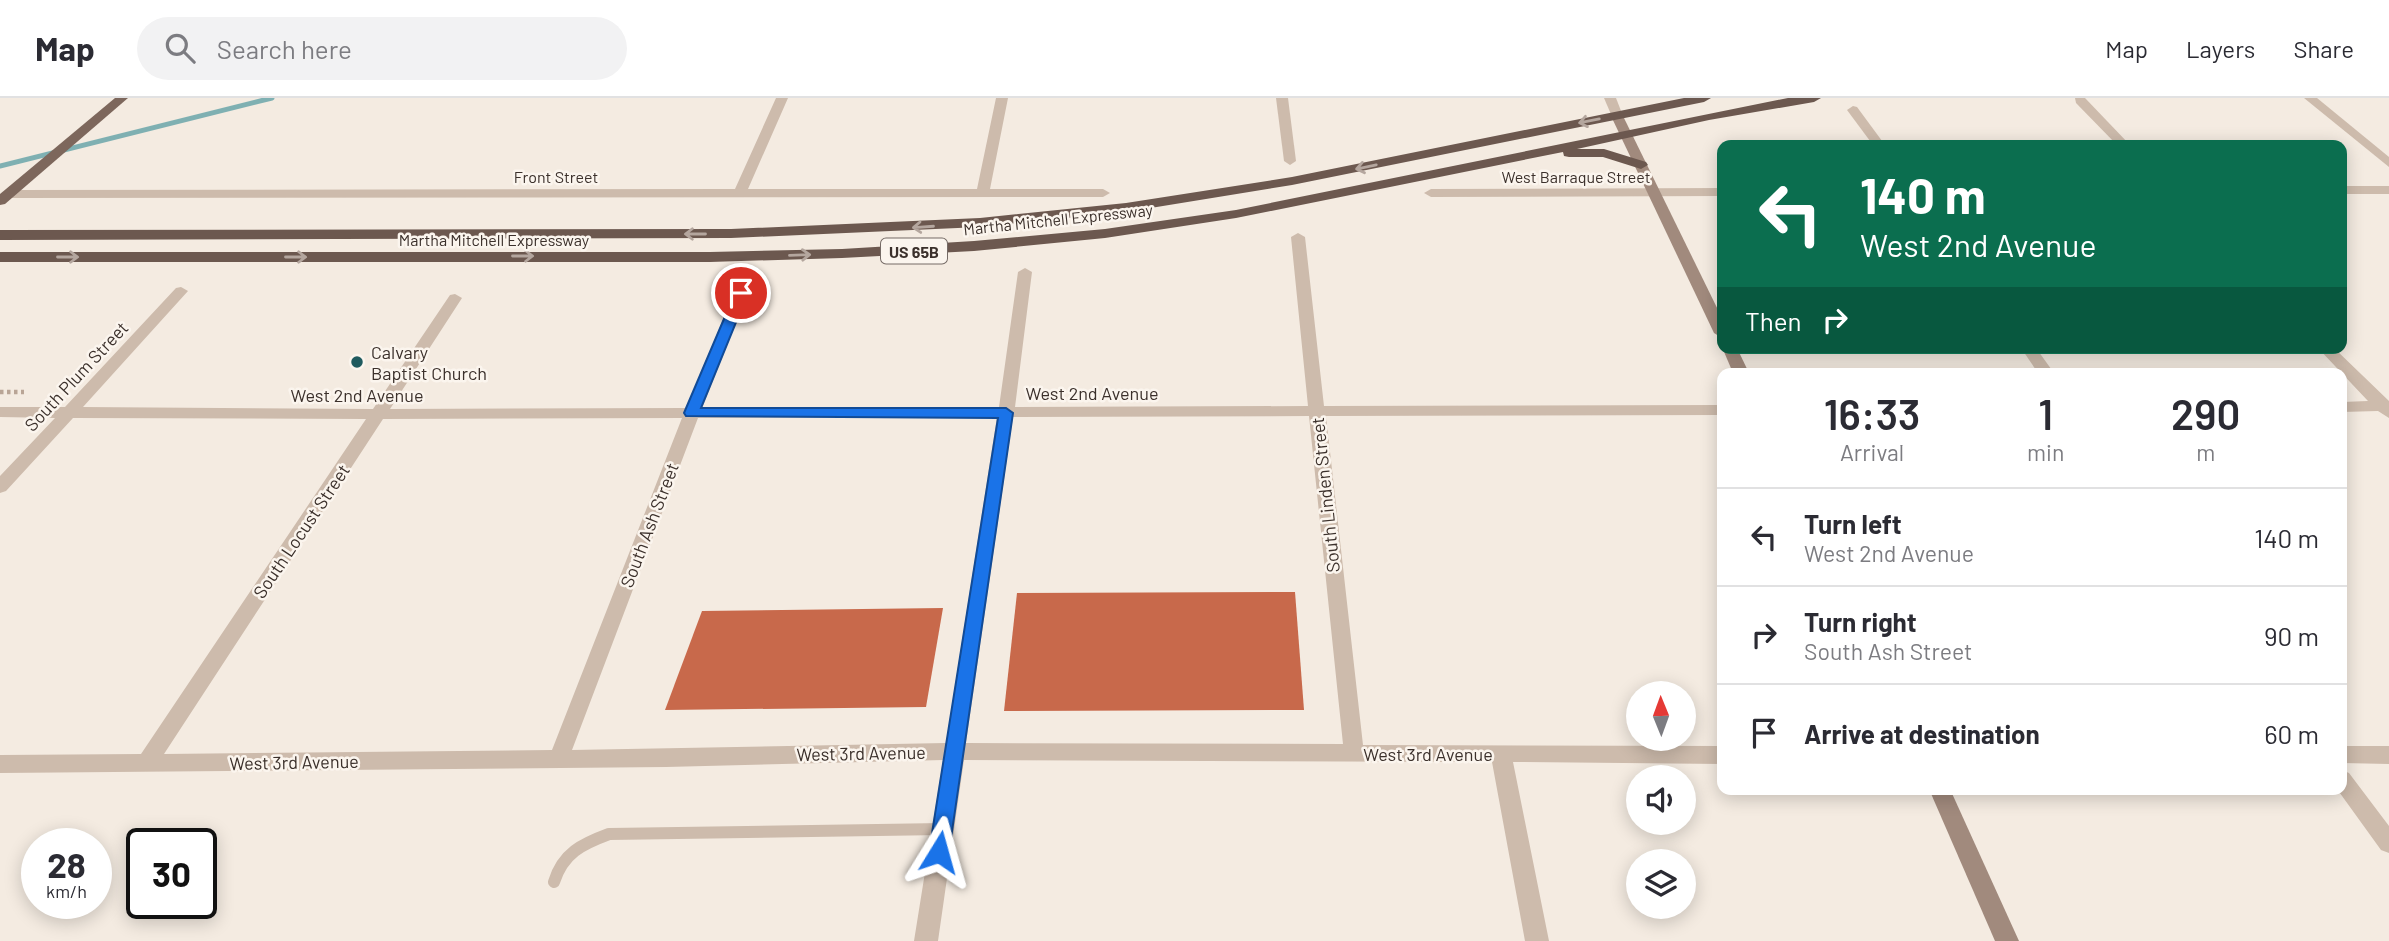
<!DOCTYPE html>
<style>
body{margin:0;font-family:Barlow,sans-serif;background:#f2f2f3;color:#2b2b33;height:100vh;display:flex;flex-direction:column;font-size:26px;white-space:nowrap}
*{box-sizing:border-box;margin:0}
p{font-size:23px;color:#7c7c81}
.icon{flex:none;width:38px;height:38px;fill:none;stroke:currentColor;stroke-width:2;stroke-linecap:round;stroke-linejoin:round}
.map{position:relative;flex:1;overflow:hidden}
.side{position:absolute;left:1717px;top:270px;width:630px;height:427px;display:flex;flex-direction:column;background:#fff;border-radius:14px;box-shadow:0 4px 18px #0003}
.side>*{flex:none}
.hud{position:absolute;left:1717px;top:42px;width:630px;height:214px;border-radius:14px;box-shadow:0 4px 18px #0003;background:#0b6e4f;color:#fff;overflow:hidden}
.needle{width:46px;rotate:359deg}
.controls{position:absolute;left:1626px;top:583px;display:grid;gap:14px}
.controls a{display:grid;place-items:center;width:70px;height:70px;border-radius:50%;background:#fff;box-shadow:0 4px 18px #0003;font-size:35px}
.speed{position:absolute;left:21px;top:730px;display:flex;gap:14px;font-size:35px;font-weight:700;text-align:center}
.speed>*{display:grid;place-content:center;width:91px;height:91px;border-radius:50%;background:#fff;box-shadow:0 4px 18px #0003;line-height:1}
.speed small{font-size:18px;font-weight:400}
.speed .limit{border:4px solid #111;border-radius:10px;background:#fff;color:#111}
.pin{position:absolute;display:grid;place-items:center;width:60px;height:60px;color:#fff;margin:-30px;border:4px solid #fff;border-radius:50%;box-shadow:0 2px 7px #0007}
.me{position:absolute;width:77px;margin:-38px;rotate:8deg;stroke-linejoin:round;filter:drop-shadow(0 0 5px #0008)}
.turn{display:flex;align-items:center;gap:24px;height:147px;padding:0 28px;font-size:32px}
.turn .icon{width:91px;height:91px;stroke-width:2.5}
.turn b{display:block;font-size:49px;line-height:60px}
.then{display:flex;align-items:center;height:66px;padding:0 28px;background:#0003;gap:14px;font-size:26px}
.eta{display:flex;justify-content:space-evenly;align-items:center;height:119px;text-align:center}
.eta b{font-size:42px;font-weight:600;line-height:49px}
ul{padding:0;list-style:none}
li{display:flex;align-items:center;gap:21px;height:98px;padding:0 28px;border-top:2px solid #e1e1e2}
li div{flex:1}
li b{display:block;font-size:26px}
li em{font-style:normal}
header{display:flex;align-items:center;gap:42px;box-sizing:border-box;height:98px;padding:0 35px;background:#fff;border-bottom:2px solid #e1e1e2}
header strong{font-size:33px}
nav{display:flex;gap:38px;margin-inline-start:auto;font-size:24px}
.search{width:490px;height:63px;background:#f2f2f3;display:flex;align-items:center;gap:18px;box-sizing:border-box;padding:0 24px;border-radius:38px;color:#7c7c81;font-size:26px}
.map>svg:first-child{display:block}
</style>
<header>
<strong>Map</strong>
<div class="search"><svg class="icon" aria-label="search" viewBox="0 0 24 24"><circle cx="10" cy="10" r="6"/><path d="M15 15l6 6"/></svg>Search here</div>
<nav><a>Map</a><a>Layers</a><a>Share</a></nav>
</header>
<div class="map">
<svg width="2389" height="843" viewBox="0 0 2389 843">
<rect width="100%" height="100%" fill="#f4ebe1"/>
<g fill="none" stroke-linecap="round" stroke-linejoin="round">
<path stroke="#7fb0b2" stroke-width="5" d="M 0,68 L 272,0"/>
</g>
<g fill="#c8694b">
<path d="M 1295,494 L 1304,612 L 1004,613 L 1017,495 Z"/>
<path d="M 943,510 L 926,609 L 665,612 L 702,513 Z"/>
</g>
<g fill="none" stroke-linecap="round" stroke-linejoin="round">
<path stroke="#b9a596" stroke-width="4.5" stroke-dasharray="3.5 3.5" stroke-linecap="butt" d="M 0,294 L 24,294"/>
<path stroke="#cdbbac" stroke-width="12" d="M 554,784 C 563,755 582,746 609,736 L 943,731"/>
<g fill="#cdbbac" fill-rule="evenodd">
<path d="M 776,0 L 788,0 L 748,91 L 977,91 L 996,0 L 1008,0 L 990,91 L 1103,91 L 1110,95 L 1103,99 L 8,100 L 1,96 L 8,92 L 735,91 Z"/>
<path d="M 1276,0 L 1288,0 L 1296,63 L 1290,67 L 1284,63 Z"/>
<path d="M 1604,0 L 1616,0 L 1623,18 L 1621,21 L 1613,21 Z"/>
<path d="M 2075,0 L 2085,0 L 2130,47 L 2117,47 L 2076,5 Z"/>
<path d="M 2304,0 L 2317,0 L 2389,59 L 2389,69 Z"/>
<path d="M 1853,8 L 1857,9 L 1885,47 L 1873,47 L 1847,12 Z"/>
<rect x="2342" y="88" width="47" height="8"/>
<path d="M 1722,90 L 1722,98 L 1431,99 L 1424,95 L 1431,91 Z"/>
<path d="M 1298,135 L 1305,139 L 1324,308 L 1722,307 L 1722,317 L 1326,318 L 1363,647 L 1722,648 L 1722,666 L 1513,664 L 1549,843 L 1525,843 L 1492,664 L 964,662 L 938,843 L 914,843 L 943,662 L 666,669 L 0,675 L 0,657 L 141,656 L 366,321 L 73,320 L 6,393 L 0,395 L 0,378 L 55,320 L 0,319 L 0,309 L 65,309 L 176,190 L 181,189 L 188,193 L 83,309 L 373,311 L 450,197 L 455,196 L 462,200 L 390,311 L 686,310 L 734,195 L 741,191 L 748,195 L 702,310 L 999,309 L 1018,174 L 1025,170 L 1032,174 L 1015,309 L 1308,308 L 1291,139 ZM 1309,318 L 1343,646 L 966,645 L 1013,319 ZM 997,319 L 946,645 L 572,652 L 698,320 ZM 682,320 L 552,652 L 164,656 L 383,321 Z"/>
<path d="M 2021,250 L 2036,250 L 2054,275 L 2038,275 Z"/>
<path d="M 2318,250 L 2334,250 L 2389,303 L 2389,320 L 2378,313 L 2342,314 L 2342,304 L 2368,303 Z"/>
<path d="M 2342,648 L 2389,648 L 2389,666 L 2342,665 Z"/>
<path d="M 2342,672 L 2349,675 L 2389,728 L 2389,755 L 2381,752 L 2337,691 L 2342,691 Z"/>
</g>
<g fill="#a18a7d" fill-rule="evenodd">
<path d="M 1617,14 L 1623,18 L 1722,220 L 1722,240 L 1714,235 L 1611,18 Z"/>
<path d="M 1722,249 L 1737,250 L 1749,275 L 1733,275 Z"/>
<path d="M 1929,691 L 1950,691 L 2019,843 L 1995,843 Z"/>
</g>
<path fill="#7d675c" fill-rule="evenodd" d="M 115,0 L 128,0 L 5,106 L 0,107 L 0,96 Z"/>
<g fill="#6c584f" fill-rule="evenodd">
<path d="M 1684,0 L 1711,0 L 1704,4 L 1292,87 L 1126,114 L 980,129 L 731,140 L 0,142 L 0,132 L 731,131 L 980,120 L 1126,105 L 1292,79 Z"/>
<path d="M 1788,0 L 1821,0 L 1814,4 L 1709,22 L 1577,51 L 1604,51 L 1646,64 L 1648,67 L 1641,71 L 1603,59 L 1569,59 L 1564,58 L 1563,54 L 1236,120 L 1105,140 L 974,153 L 842,160 L 710,164 L 0,164 L 0,154 L 710,154 L 842,151 L 974,143 L 1105,131 L 1236,112 Z"/>
</g>
</g>
<defs><path id="oneway-shaft" d="M-6 0H5M1.5-3L5.5 0L1.5 3" fill="none" stroke-width="1.6" stroke-linecap="round" stroke-linejoin="round" transform="scale(1.75)"/></defs>
<g stroke="#b4a69e">
<use href="#oneway-shaft" transform="translate(1589 23) rotate(169)"/>
<use href="#oneway-shaft" transform="translate(1366 69) rotate(168)"/>
<use href="#oneway-shaft" transform="translate(923 129) rotate(176)"/>
<use href="#oneway-shaft" transform="translate(695 136) rotate(180)"/>
<use href="#oneway-shaft" transform="translate(800 157) rotate(-2)"/>
<use href="#oneway-shaft" transform="translate(523 158)"/>
<use href="#oneway-shaft" transform="translate(68 159)"/>
<use href="#oneway-shaft" transform="translate(296 159)"/>
</g>
<path fill="#1a73e8" stroke="#114b97" stroke-width="2" d="M 741,191 L 748,195 L 701,310 L 1006,310 L 1013,315 L 949,754 L 946,760 L 939,762 L 932,760 L 929,754 L 998,320 L 686,318 L 684,315 L 735,195 Z"/>
<circle fill="#1f5a5e" stroke="#fbf5ee" stroke-width="2.5" cx="357" cy="264" r="7"/>
<g text-anchor="middle" dominant-baseline="central" stroke-width="5" stroke-linejoin="round" paint-order="stroke">
<g font-size="16" fill="#3b302b" stroke="#fbf5ee">
<text x="556" y="78">Front Street</text>
<text x="1576" y="78">West Barraque Street</text>
<text transform="translate(1058 121) rotate(-6)">Martha Mitchell Expressway</text>
<text x="494" y="141">Martha Mitchell Expressway</text>
</g>
<rect fill="#fbf5ee" stroke="#756b66" stroke-width="2" x="881" y="140.5" width="66" height="25" rx="5"/>
<g font-size="16" font-weight="bold" fill="#3b302b">
<text x="914" y="153">US 65B</text>
</g>
<g font-size="18" fill="#3b302b" stroke="#fbf5ee" text-anchor="start">
<text x="371" y="254">Calvary<tspan x="371" dy="21">Baptist Church</tspan></text>
</g>
<g font-size="18" fill="#3b302b" stroke="#fbf5ee">
<text transform="translate(76 278) rotate(-47)">South Plum Street</text>
<text x="1092" y="295">West 2nd Avenue</text>
<text x="357" y="297">West 2nd Avenue</text>
<text transform="translate(1325 397) rotate(-96)">South Linden Street</text>
<text transform="translate(649 427) rotate(-69)">South Ash Street</text>
<text transform="translate(301 433) rotate(-56)">South Locust Street</text>
<text transform="translate(861 655) rotate(-1)">West 3rd Avenue</text>
<text x="1428" y="656">West 3rd Avenue</text>
<text transform="translate(294 664) rotate(-1)">West 3rd Avenue</text>
</g>
</g>
</svg>
<div class="controls">
<a><svg class="needle" viewBox="-14 -14 28 28"><path d="M0-13l5 13h-10z" fill="#e53935"/><path d="M0 13l5-13h-10z" fill="#7c7c81"/></svg></a>
<a><svg class="icon" aria-label="sound" viewBox="0 0 24 24"><path d="M4 9h4l5-4v14l-5-4H4zM17 9q2 3 0 6"/></svg></a>
<a><svg class="icon" aria-label="layers" viewBox="0 0 24 24"><path d="M12 4l9 5-9 5-9-5zM3 14l9 5 9-5"/></svg></a>
</div>
<div class="speed"><div>28<small>km/h</small></div><div class="limit">30</div></div>
<div class="pin" style="left:741px;top:195px;background:#d93025"><svg class="icon" aria-label="arrive" viewBox="0 0 24 24"><path d="M6 21V4h12l-3 4 3 4H6"/></svg></div>
<svg class="me" style="left:939px;top:754px" viewBox="-20 -20 40 40"><path d="M0-17L14 15 0 8-14 15z" fill="#1a73e8" stroke="#fff" stroke-width="4"/></svg>
<div class="hud">
<div class="turn"><svg class="icon" aria-label="left" viewBox="0 0 24 24"><path d="M17 20v-9H6M10 6l-5 5 5 5"/></svg><div><b>140 m</b>West 2nd Avenue</div></div>
<div class="then">Then<svg class="icon" aria-label="right" viewBox="0 0 24 24"><path d="M7 20v-9h11M14 6l5 5-5 5"/></svg></div>
</div>
<section class="side">
<div class="eta">
<div><b>16:33</b><p>Arrival</p></div>
<div><b>1</b><p>min</p></div>
<div><b>290</b><p>m</p></div>
</div>
<ul>
<li><svg class="icon" aria-label="left" viewBox="0 0 24 24"><path d="M17 20v-9H6M10 6l-5 5 5 5"/></svg><div><b>Turn left</b><p>West 2nd Avenue</p></div><em>140 m</em></li>
<li><svg class="icon" aria-label="right" viewBox="0 0 24 24"><path d="M7 20v-9h11M14 6l5 5-5 5"/></svg><div><b>Turn right</b><p>South Ash Street</p></div><em>90 m</em></li>
<li><svg class="icon" aria-label="arrive" viewBox="0 0 24 24"><path d="M6 21V4h12l-3 4 3 4H6"/></svg><div><b>Arrive at destination</b></div><em>60 m</em></li>
</ul>
</section>
</div>
